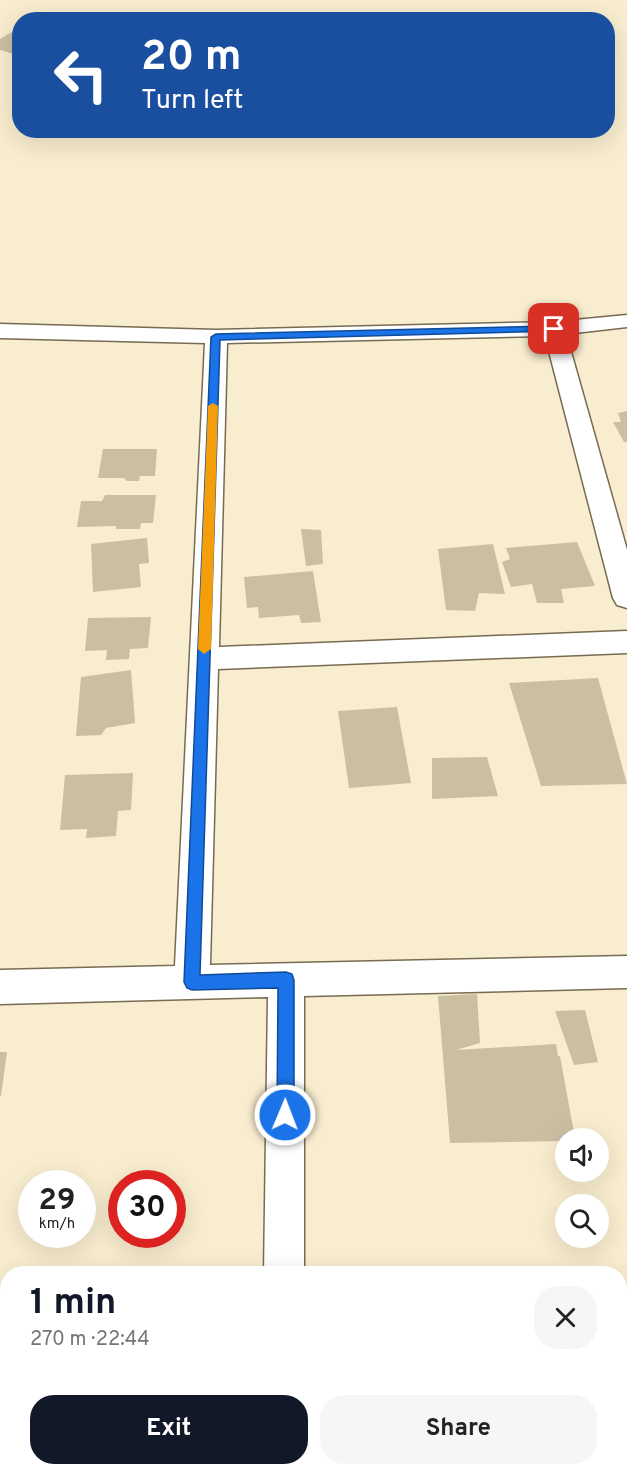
<!DOCTYPE html>
<meta charset="utf-8">
<style>
body{margin:0;font-family:Overpass,sans-serif;background:#f6f6f6;color:#222;height:100vh;display:flex;flex-direction:column;font-size:22px;white-space:nowrap}
*{box-sizing:border-box;margin:0}
p{font-size:20px;color:#767676}
.icon{flex:none;width:33px;height:33px;fill:none;stroke:currentColor;stroke-width:2;stroke-linecap:round;stroke-linejoin:round}
.map{position:relative;flex:1;overflow:hidden}
.drawer{position:absolute;left:0px;top:1266px;width:627px;height:210px;display:flex;flex-direction:column;background:#fff;border-radius:24px 24px 0 0;box-shadow:0 6px 24px #0002}
.drawer>*{flex:none}
.banner{position:absolute;left:12px;top:12px;width:603px;height:126px;border-radius:24px;box-shadow:0 6px 24px #0002;background:#1a4fa0;color:#fff;overflow:hidden}
.controls{position:absolute;left:555px;top:1128px;display:grid;gap:12px}
.controls a{display:grid;place-items:center;width:54px;height:54px;border-radius:50%;background:#fff;box-shadow:0 6px 24px #0002;font-size:30px}
.speed{position:absolute;left:18px;top:1170px;display:flex;gap:12px;font-size:30px;font-weight:700;text-align:center}
.speed>*{display:grid;place-content:center;width:78px;height:78px;border-radius:50%;background:#fff;box-shadow:0 6px 24px #0002;line-height:1}
.speed small{font-size:15px;font-weight:400}
.speed .limit{border:9px solid #d22;background:#fff;color:#111}
.pin{position:absolute;display:grid;place-items:center;width:51px;height:51px;color:#fff;margin:-26px;border-radius:12px;box-shadow:0 3px 9px #0006}
.me{position:absolute;width:66px;margin:-33px;rotate:1deg;stroke-linejoin:round;filter:drop-shadow(0 0 4px #0008)}
.turn{display:flex;align-items:center;gap:21px;height:126px;padding:0 30px;font-size:27px}
.turn .icon{width:78px;height:78px;stroke-width:2.5}
.turn b{display:block;font-size:42px;line-height:51px}
.round{display:grid;place-items:center;flex:none;width:63px;height:63px;border-radius:24px;background:#f6f6f6}
.overview{display:flex;align-items:center;justify-content:space-between;height:102px;padding:0 30px}
h1{font-size:36px;font-weight:700;line-height:45px;color:#111827}
.primary-button{display:flex;gap:12px;margin-top:auto;padding:12px 30px}
.primary-button a{flex:1;height:69px;border-radius:24px;background:#111827;color:#fff;font-size:24px;font-weight:700;line-height:69px;text-align:center}
.primary-button a+a{background:#f6f6f6;color:#222}
.map>svg:first-child{display:block}
</style>
<div class="map">
<svg width="627" height="1476" viewBox="0 0 627 1476">
<rect width="100%" height="100%" fill="#f9edcf"/>
<g fill="#cbbfa2">
<path d="M 15,30 L 20,32 L 20,56 L 0,50 L 0,39 Z"/>
<path d="M 627,411 L 627,442 L 624,442 L 613,422 L 621,422 L 618,413 Z"/>
<path d="M 103,449 L 157,449 L 155,476 L 140,476 L 139,481 L 127,481 L 124,478 L 98,478 Z"/>
<path d="M 105,495 L 156,495 L 153,523 L 141,523 L 140,529 L 116,529 L 116,526 L 77,527 L 81,501 L 102,501 Z"/>
<path d="M 301,529 L 321,530 L 323,564 L 306,566 Z"/>
<path d="M 147,538 L 149,563 L 139,564 L 141,587 L 93,592 L 91,544 Z"/>
<path d="M 577,542 L 595,586 L 561,589 L 564,603 L 537,603 L 532,584 L 511,587 L 502,562 L 510,559 L 506,548 Z"/>
<path d="M 493,544 L 505,594 L 479,593 L 475,611 L 446,610 L 438,549 Z"/>
<path d="M 313,571 L 321,622 L 301,623 L 299,615 L 259,618 L 258,607 L 247,608 L 244,577 Z"/>
<path d="M 151,617 L 148,648 L 130,649 L 129,659 L 106,660 L 107,650 L 85,651 L 88,618 Z"/>
<path d="M 131,670 L 135,723 L 106,728 L 101,735 L 76,736 L 81,677 Z"/>
<path d="M 598,678 L 627,784 L 541,786 L 509,683 Z"/>
<path d="M 397,707 L 411,783 L 349,788 L 338,711 Z"/>
<path d="M 487,757 L 498,796 L 432,799 L 432,758 Z"/>
<path d="M 133,773 L 131,810 L 118,811 L 116,836 L 86,838 L 87,829 L 60,830 L 65,775 Z"/>
<path d="M 477,994 L 480,1043 L 456,1050 L 556,1044 L 558,1056 L 560,1056 L 575,1138 L 566,1138 L 566,1141 L 450,1143 L 438,996 Z"/>
<path d="M 585,1010 L 598,1062 L 574,1065 L 555,1011 Z"/>
<path d="M 0,1052 L 7,1052 L 1,1096 L 0,1096 Z"/>
</g>
<g fill="none" stroke-linecap="round" stroke-linejoin="round">
<defs>
<g id="street">
<path d="M 627,315 L 627,327 L 566,334 L 627,550 L 627,608 L 617,605 L 613,598 L 545,336 L 227,343 L 219,647 L 627,631 L 627,653 L 218,669 L 210,965 L 627,956 L 627,988 L 304,996 L 304,1274 L 264,1274 L 268,997 L 0,1004 L 0,970 L 175,966 L 205,343 L 0,338 L 0,324 L 216,330 L 554,322 Z"/>
<rect x="260" y="1468" width="44" height="8"/>
</g>
</defs>
<use href="#street" stroke="#776c51" stroke-width="3"/>
<use href="#street" fill="#fff" fill-rule="evenodd"/>
</g>
<path fill="#1a73e8" stroke="#114b97" stroke-width="1.5" d="M 554,326 L 557,327 L 557,331 L 220,340 L 200,975 L 286,972 L 292,974 L 294,980 L 294,1115 L 291,1121 L 285,1124 L 279,1121 L 277,1115 L 278,988 L 192,990 L 187,988 L 184,982 L 211,337 L 216,334 Z"/>
<path fill="#f59e0b" d="M 213,403 L 218,406 L 211,649 L 204,654 L 198,649 L 208,406 Z"/>
</svg>
<div class="controls">
<a><svg class="icon" aria-label="sound" viewBox="0 0 24 24"><path d="M4 9h4l5-4v14l-5-4H4zM17 9q2 3 0 6"/></svg></a>
<a><svg class="icon" aria-label="search" viewBox="0 0 24 24"><circle cx="10" cy="10" r="6"/><path d="M15 15l6 6"/></svg></a>
</div>
<div class="speed"><div>29<small>km/h</small></div><div class="limit">30</div></div>
<div class="pin" style="left:554px;top:329px;background:#d93025"><svg class="icon" aria-label="arrive" viewBox="0 0 24 24"><path d="M6 21V4h12l-3 4 3 4H6"/></svg></div>
<svg class="me" style="left:285px;top:1115px" viewBox="-20 -20 40 40"><circle r="17" fill="#1a73e8" stroke="#fff" stroke-width="3"/><path d="M0-11L8 9 0 5-8 9z" fill="#fff"/></svg>
<div class="banner">
<div class="turn"><svg class="icon" aria-label="left" viewBox="0 0 24 24"><path d="M17 20v-9H6M10 6l-5 5 5 5"/></svg><div><b>20 m</b>Turn left</div></div>
</div>
<section class="drawer">
<div class="overview"><div><h1>1 min</h1><p>270 m · 22:44</p></div><a class="round"><svg class="icon" aria-label="close" viewBox="0 0 24 24"><path d="M6 6l12 12M18 6L6 18"/></svg></a></div>
<div class="primary-button"><a>Exit</a><a>Share</a></div>
</section>
</div>
